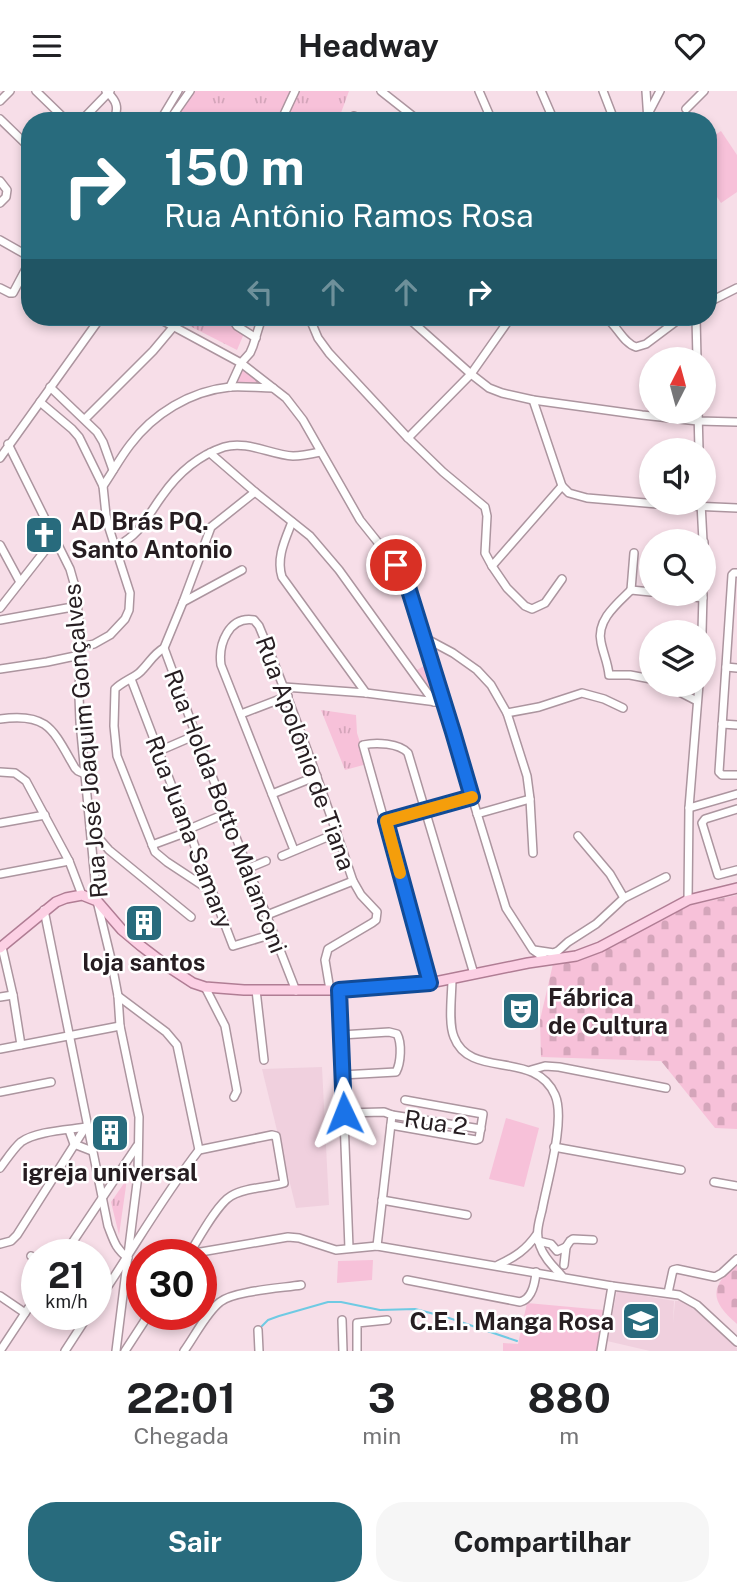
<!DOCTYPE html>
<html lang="pt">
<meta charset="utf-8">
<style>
body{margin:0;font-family:"Public Sans",sans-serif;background:#f6f6f6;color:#202124;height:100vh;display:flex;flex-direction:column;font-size:26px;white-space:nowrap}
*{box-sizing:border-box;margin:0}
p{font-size:23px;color:#757577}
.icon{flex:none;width:38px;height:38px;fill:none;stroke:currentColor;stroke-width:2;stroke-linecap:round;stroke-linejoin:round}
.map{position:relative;height:1260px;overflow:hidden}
.details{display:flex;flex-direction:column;background:#fff;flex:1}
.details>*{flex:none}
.hud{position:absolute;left:21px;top:21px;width:696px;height:214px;border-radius:28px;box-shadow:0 4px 10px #0003;background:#286b7d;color:#fff;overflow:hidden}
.needle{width:46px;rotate:6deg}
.buttons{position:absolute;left:639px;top:256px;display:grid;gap:14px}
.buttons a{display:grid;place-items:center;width:77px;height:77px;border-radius:50%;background:#fff;box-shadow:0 4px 10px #0003;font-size:35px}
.speed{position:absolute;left:21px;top:1148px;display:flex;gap:14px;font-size:35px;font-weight:700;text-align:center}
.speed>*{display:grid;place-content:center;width:91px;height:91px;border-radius:50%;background:#fff;box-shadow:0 4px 10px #0003;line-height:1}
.speed small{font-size:18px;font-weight:400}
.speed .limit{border:10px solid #d22;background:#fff;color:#111}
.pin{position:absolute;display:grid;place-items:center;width:60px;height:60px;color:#fff;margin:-30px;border:4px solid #fff;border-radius:50%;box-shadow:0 2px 7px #0007}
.me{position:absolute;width:77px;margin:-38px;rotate:358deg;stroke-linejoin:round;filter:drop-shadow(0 0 5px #0008)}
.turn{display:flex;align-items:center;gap:24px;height:147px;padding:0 28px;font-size:32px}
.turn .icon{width:91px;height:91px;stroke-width:2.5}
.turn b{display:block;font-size:49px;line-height:60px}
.lanes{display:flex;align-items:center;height:66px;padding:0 28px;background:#0003;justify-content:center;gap:35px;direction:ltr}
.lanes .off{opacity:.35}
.eta{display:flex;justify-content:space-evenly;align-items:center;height:119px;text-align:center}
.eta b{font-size:42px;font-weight:700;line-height:49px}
.primary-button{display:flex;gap:14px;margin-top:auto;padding:14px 28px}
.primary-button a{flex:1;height:80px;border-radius:28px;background:#286b7d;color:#fff;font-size:28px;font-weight:700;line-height:80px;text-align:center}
.primary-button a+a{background:#f6f6f6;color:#202124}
header{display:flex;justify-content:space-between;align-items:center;height:91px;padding:0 28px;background:#fff;font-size:32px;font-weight:700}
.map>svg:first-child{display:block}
</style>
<header><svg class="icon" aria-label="menu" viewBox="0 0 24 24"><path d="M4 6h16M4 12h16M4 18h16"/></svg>Headway<svg class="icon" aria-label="heart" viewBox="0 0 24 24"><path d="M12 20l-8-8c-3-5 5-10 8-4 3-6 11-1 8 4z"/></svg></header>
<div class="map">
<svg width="737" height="1260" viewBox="0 0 737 1260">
<defs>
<pattern id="grass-tufts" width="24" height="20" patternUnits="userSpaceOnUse" patternTransform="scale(1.75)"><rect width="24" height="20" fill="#f7c1d9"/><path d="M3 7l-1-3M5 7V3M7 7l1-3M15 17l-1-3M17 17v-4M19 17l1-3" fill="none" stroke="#d4a5ba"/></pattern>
<pattern id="cemetery-stones" width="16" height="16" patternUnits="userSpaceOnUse" patternTransform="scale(1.75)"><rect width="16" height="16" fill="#f7c1d9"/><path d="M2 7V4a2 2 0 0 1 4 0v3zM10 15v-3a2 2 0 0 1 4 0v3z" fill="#d4a5ba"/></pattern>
</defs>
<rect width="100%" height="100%" fill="#f7dee8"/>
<g fill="#f0d0de">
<path d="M 322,976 L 329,1114 L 296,1117 L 262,978 Z"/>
<path d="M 617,1200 L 674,1210 L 673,1232 L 675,1210 L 685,1210 L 737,1257 L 737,1260 L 650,1260 L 607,1250 Z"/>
</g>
<g fill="url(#grass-tufts)">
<path d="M 188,0 L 349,0 L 338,30 L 168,30 Z"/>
<path d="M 172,226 L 251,226 L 237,259 Z"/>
<path d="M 242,278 L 264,293 L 236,294 Z"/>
<path d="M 431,571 L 440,607 L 415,580 Z"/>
<path d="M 321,619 L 356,624 L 357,642 L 367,673 L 345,679 Z"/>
<path d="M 127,1088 L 119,1144 L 111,1111 Z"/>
</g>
<g fill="url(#cemetery-stones)">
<path d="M 737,804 L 737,1038 L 715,1037 L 661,970 L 541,966 L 540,929 L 553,873 L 603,860 L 682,816 Z"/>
<path d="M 737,1173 L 737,1233 C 710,1210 709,1196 737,1173 Z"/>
</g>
<g fill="#f7c1d9">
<path d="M 721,40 L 737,64 L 737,101 L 721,112 L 709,94 L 709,48 Z"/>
<path d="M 506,1027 L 539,1037 L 524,1096 L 489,1088 Z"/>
<path d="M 373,1169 L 372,1189 L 337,1192 L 338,1170 Z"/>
<path d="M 527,1212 L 604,1219 L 597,1260 L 503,1260 L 503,1252 L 518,1253 Z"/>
</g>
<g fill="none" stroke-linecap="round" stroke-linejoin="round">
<path stroke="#6fcae3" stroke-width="2" d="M 262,1235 L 268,1229 L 279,1225 L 328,1211 L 341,1211 L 380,1219 L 415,1218 L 446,1226 L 517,1250"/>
<defs>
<g id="minor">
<path d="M 36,0 L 67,30"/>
<path d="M 106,0 C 117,10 119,16 114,30"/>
<path d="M 381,0 L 419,30"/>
<path d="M 479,0 L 492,30"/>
<path d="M 541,0 L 554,30"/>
<path d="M 603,0 L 613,26"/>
<path d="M 646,0 L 648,30"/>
<path d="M 0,10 L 10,0"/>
<path d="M 686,18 L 704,0"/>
<path d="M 648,23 L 660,0"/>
<path d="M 354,25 L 355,30"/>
<path d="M 0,28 L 30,57"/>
<path d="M 81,30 L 110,0"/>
<path d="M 160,30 L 178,0"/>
<path d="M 169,30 L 190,0"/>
<path d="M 281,30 L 295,0"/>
<path d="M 0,90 L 7,99 L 6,106 L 0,112"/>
<path d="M 0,149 L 30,166"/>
<path d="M 0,197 L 10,202 L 13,202 L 30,170"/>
<path d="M 709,211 L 737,197"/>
<path d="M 156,226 L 241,272 L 286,307 L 303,329 L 360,429 L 396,474 L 408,497 L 506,817 L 533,859 L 547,869"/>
<path d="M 231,226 L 237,235 L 256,247"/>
<path d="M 310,226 L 310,228 L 318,247 L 329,262 L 408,347 L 443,381 L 485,416 L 487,425 L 485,462 L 492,475 L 507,497 L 525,515 L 532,518 L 545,512 L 562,488"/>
<path d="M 407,226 L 471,283 L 489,297 L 502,302 L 533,309 L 642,324 L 698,330 L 737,331"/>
<path d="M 605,226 C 617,234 623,252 636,256 L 646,253 L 682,226"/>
<path d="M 696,226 L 697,268"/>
<path d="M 50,296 L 97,341 L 103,351 L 113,379"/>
<path d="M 230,296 L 241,272 L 250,262 L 253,255 L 262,226"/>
<path d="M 533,309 L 562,395 L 569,402 L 587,407 L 669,414 L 737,417"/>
<path d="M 40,311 L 72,338 L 79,346 L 103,395 L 106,424 L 109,437 L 130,502 L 129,519 L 125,528 L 110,544 L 94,553 L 81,556"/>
<path d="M 698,320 L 699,359"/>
<path d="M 85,328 L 153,260 L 174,235"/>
<path d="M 408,347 L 471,283 L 511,226"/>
<path d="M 8,353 L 70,478 L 74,492 L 81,542 L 79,605 L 80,631 L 97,810 L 111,868 L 118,905 L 120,935 L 139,1026 L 138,1084 L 116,1260"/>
<path d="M 210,362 L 255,401 L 310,445 L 339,479 L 434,611"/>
<path d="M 0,367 L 101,226"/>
<path d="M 103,395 C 112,382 120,367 130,354 C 153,323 190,300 230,296 C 244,295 259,297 273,297"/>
<path d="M 255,401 L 211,436 L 183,511 L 164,557 L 196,644 L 296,900"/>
<path d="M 701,412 L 703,450"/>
<path d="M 292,431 C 285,449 276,467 282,486 L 366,602"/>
<path d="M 704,451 L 704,497"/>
<path d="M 0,454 L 20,491"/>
<path d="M 116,456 C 143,441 145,428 162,405 C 178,382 197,365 224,356 C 247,349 271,364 293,365 C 302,365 311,363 320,361"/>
<path d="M 492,475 L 562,395"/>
<path d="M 737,482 L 734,482 L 732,484 L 719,681 L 722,684 L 737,684"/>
<path d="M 631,499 C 618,512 596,529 601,551 C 603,562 608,572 609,584 L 630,584 L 651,588"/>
<path d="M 631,499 L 634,462"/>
<path d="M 631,499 L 651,501"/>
<path d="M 659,502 L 703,507"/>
<path d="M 183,511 L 242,479"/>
<path d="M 0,517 L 54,448"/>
<path d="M 0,529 L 78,515"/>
<path d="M 702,541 L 703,503"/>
<path d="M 425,547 L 453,562 L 477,579 L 491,594 L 507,622 L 527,685 L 530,708 L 533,762"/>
<path d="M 164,557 C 153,563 148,574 139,582 C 131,588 122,591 115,598 L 114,635 L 117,665 L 155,761 L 167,771 L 211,800"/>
<path d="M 726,576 L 737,577"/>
<path d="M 0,578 L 47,571 L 80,564"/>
<path d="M 131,588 L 233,855 L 273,843"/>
<path d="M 664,593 L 697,610"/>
<path d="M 284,596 L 366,602 L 437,611"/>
<path d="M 507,622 L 539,616 L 582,602 L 604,608 L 623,617"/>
<path d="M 241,623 L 288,605"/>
<path d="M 0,628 C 48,621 53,639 75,677 L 78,680 L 85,683"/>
<path d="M 722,633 L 737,634"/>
<path d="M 159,660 L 196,644"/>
<path d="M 0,681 L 15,682 L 26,690 L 69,770 L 82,804"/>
<path d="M 272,703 L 317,685"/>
<path d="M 689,717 L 737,703"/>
<path d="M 737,718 L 705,728 L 702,732 L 718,784 L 737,779"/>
<path d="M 477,723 L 530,708"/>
<path d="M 386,731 L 472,706"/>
<path d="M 0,732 L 45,724"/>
<path d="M 90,737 L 109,759 L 191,826"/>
<path d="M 189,738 L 227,722"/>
<path d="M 578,745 L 610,783 L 624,807"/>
<path d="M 152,754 L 190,740"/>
<path d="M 294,759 L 221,574 C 218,553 229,525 254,529 L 259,535 C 294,619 324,704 353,790 L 361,804 L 377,821 L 376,829 L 372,832 L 328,858 L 325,869 L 330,899"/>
<path d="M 282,765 L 337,742"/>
<path d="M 249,777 L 266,770"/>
<path d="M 0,783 L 69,770"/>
<path d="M 688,809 L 689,717 L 699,593"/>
<path d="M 44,819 L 108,1135 C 114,1150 115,1157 128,1167"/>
<path d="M 267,824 L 353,790"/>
<path d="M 2,856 L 13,904 L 21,954"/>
<path d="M 534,859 L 554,862 L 558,860 L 568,851 L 596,833 L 624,807 L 666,786"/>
<path d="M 452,888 C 452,904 448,932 454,946 C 470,989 535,958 555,1004 C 566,1029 547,1091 542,1119 C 539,1131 535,1143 540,1155 C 544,1167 554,1176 562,1185"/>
<path d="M 430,892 L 363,654 C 376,651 399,652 408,662 L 474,883"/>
<path d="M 205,896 L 225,935 L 237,1000 L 234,1006"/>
<path d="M 256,899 L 264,969"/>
<path d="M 339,899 L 349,1157"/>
<path d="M 118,905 L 166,941 L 177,954 L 199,1059"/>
<path d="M 0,906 L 13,904"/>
<path d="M 341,944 L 389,941 L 397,943 C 402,952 401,972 396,981 L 342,984"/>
<path d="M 0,958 L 120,935"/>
<path d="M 531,979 L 545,975 L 559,976 L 666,997"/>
<path d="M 0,1001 L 51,991"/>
<path d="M 344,1022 L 384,1021 L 392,1024 L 377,1155"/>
<path d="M 392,1024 L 481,1038"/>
<path d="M 391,1034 L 476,1049 L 479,1048 L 483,1023 L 405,1009"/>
<path d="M 69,1039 L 74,1053 L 92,1060"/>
<path d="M 554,1056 L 681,1079"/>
<path d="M 0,1077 C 7,1068 13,1058 21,1051 C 36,1040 68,1039 87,1036"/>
<path d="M 714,1091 L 737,1095"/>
<path d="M 382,1109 L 467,1124"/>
<path d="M 538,1150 L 551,1153 L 557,1160 L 566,1156 L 570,1150 L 573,1148 L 593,1149"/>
<path d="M 0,1153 L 11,1150 L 17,1144 L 85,1037"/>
<path d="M 189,1163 L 288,1146 L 299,1147 L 336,1159 L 377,1155 L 612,1195 L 679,1204 L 697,1214 L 737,1251"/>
<path d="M 64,1164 L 137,1055"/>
<path d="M 31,1165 L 37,1169"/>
<path d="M 498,1174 C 515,1166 526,1159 537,1143"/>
<path d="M 564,1174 L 566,1156"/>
<path d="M 407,1189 L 520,1211 C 532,1208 535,1193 536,1181"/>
<path d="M 668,1202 L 673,1179 L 677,1178 L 715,1186 L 722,1182 L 737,1168"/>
<path d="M 0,1205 L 25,1222"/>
<path d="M 96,1213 C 131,1162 161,1108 199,1059 L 272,1044 L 276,1045 L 284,1092 C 267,1097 246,1096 231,1105 C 217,1113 198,1149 189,1163"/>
<path d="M 342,1229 L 343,1260"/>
<path d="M 258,1239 L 259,1260"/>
<path d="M 0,1260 L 37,1204"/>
<path d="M 65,1260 L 89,1223"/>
<path d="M 125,1260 L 149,1223"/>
<path d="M 184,1260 C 195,1245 206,1222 220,1211 C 233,1200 282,1197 301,1194"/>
<path d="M 357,1260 L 357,1232 L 387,1229"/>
<path d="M 601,1260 L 612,1195"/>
</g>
<path id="major" d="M 0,857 L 56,811 L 66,807 L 82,804 L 97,810 L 122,839 L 141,855 L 170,877 L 193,892 L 205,896 L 244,899 L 339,899 L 430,892 L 528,872 L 576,865 L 600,856 L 688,809 L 737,797"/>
</defs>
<use href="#minor" stroke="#ac959f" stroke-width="10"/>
<use href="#major" stroke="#b07d94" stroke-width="12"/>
<use href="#minor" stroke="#fff" stroke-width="7"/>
<use href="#major" stroke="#fcd0e4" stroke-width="9"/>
</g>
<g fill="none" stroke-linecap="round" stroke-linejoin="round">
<defs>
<path id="route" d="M 344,1022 L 339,899 L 430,892 L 386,730 L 472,706 L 453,641 L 408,496 L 396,474"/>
</defs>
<use href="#route" stroke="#114b97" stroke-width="18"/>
<use href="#route" stroke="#1a73e8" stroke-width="12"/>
<path stroke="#f59e0b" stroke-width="12" d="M 400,782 L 386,730 L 472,706"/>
</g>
<defs>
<symbol id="church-square" viewBox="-11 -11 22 22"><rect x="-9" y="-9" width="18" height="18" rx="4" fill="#286b7d" stroke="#fff"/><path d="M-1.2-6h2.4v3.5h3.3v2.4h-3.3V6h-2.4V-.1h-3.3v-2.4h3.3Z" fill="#fff"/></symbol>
<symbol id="building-square" viewBox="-11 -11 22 22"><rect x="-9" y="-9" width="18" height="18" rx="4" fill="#286b7d" stroke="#fff"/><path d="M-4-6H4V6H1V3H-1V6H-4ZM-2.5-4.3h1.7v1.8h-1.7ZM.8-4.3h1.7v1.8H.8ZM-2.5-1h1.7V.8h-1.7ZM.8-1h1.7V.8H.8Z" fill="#fff"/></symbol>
<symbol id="theatre-square" viewBox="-11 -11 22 22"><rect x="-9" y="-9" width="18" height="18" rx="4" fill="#286b7d" stroke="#fff"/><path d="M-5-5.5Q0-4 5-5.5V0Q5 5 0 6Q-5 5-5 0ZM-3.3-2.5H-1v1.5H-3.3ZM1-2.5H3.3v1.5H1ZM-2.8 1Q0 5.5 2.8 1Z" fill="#fff"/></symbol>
<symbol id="school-square" viewBox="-11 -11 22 22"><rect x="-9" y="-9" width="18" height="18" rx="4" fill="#286b7d" stroke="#fff"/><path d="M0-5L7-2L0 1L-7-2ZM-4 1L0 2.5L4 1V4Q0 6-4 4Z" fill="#fff"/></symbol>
</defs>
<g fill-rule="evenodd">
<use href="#church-square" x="22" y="422" width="44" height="44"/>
<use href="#building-square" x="122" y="810" width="44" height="44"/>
<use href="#theatre-square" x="499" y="898" width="44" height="44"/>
<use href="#building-square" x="88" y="1020" width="44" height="44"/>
<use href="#school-square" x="619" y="1208" width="44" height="44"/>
</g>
<g text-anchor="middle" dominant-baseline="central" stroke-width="5" stroke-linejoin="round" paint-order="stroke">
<g font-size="24" font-weight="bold" fill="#261d21" stroke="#fff" text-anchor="start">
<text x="71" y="430">AD Brás PQ.<tspan x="71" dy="28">Santo Antonio</tspan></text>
<text x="144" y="871" text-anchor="middle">loja santos</text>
<text x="548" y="906">Fábrica<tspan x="548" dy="28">de Cultura</tspan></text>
<text x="110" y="1081" text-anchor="middle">igreja universal</text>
<text x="614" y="1230" text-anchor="end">C.E.I. Manga Rosa</text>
</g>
<g font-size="24" fill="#261d21" stroke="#fff">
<text transform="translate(85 650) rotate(-95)">Rua José Joaquim Gonçalves</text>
<text transform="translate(306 662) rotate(70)">Rua Apolônio de Tiana</text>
<text transform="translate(226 720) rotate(69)">Rua Holda Botto Malanconi</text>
<text transform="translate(190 741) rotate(69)">Rua Juana Samary</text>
<text transform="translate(436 1031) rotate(8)">Rua 2</text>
</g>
</g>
</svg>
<div class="buttons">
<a><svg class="needle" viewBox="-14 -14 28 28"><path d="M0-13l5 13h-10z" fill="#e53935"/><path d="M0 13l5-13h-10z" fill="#757577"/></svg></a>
<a><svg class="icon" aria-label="sound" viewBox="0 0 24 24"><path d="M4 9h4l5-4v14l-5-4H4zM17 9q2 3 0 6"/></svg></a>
<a><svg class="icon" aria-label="search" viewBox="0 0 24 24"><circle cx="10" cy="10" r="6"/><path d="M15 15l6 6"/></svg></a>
<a><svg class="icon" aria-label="layers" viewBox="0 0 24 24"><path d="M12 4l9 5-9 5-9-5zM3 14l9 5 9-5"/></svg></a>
</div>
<div class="speed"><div>21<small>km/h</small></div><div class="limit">30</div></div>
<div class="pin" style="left:396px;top:474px;background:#d93025"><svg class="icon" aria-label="arrive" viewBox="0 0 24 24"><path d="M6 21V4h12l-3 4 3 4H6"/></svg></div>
<svg class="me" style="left:344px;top:1022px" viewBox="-20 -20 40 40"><path d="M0-17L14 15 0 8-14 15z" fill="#1a73e8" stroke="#fff" stroke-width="4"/></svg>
<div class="hud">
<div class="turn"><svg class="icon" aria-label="right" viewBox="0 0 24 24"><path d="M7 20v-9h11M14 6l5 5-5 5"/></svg><div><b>150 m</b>Rua Antônio Ramos Rosa</div></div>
<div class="lanes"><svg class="icon off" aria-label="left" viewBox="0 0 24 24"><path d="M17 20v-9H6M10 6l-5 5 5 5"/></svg><svg class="icon off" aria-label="ahead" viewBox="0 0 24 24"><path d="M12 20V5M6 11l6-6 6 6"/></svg><svg class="icon off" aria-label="ahead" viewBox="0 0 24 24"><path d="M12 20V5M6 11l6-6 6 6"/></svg><svg class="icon" aria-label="right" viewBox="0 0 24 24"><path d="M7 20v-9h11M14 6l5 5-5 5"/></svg></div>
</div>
</div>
<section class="details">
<div class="eta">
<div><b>22:01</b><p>Chegada</p></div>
<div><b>3</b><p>min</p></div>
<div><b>880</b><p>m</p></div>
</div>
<div class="primary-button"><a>Sair</a><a>Compartilhar</a></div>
</section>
